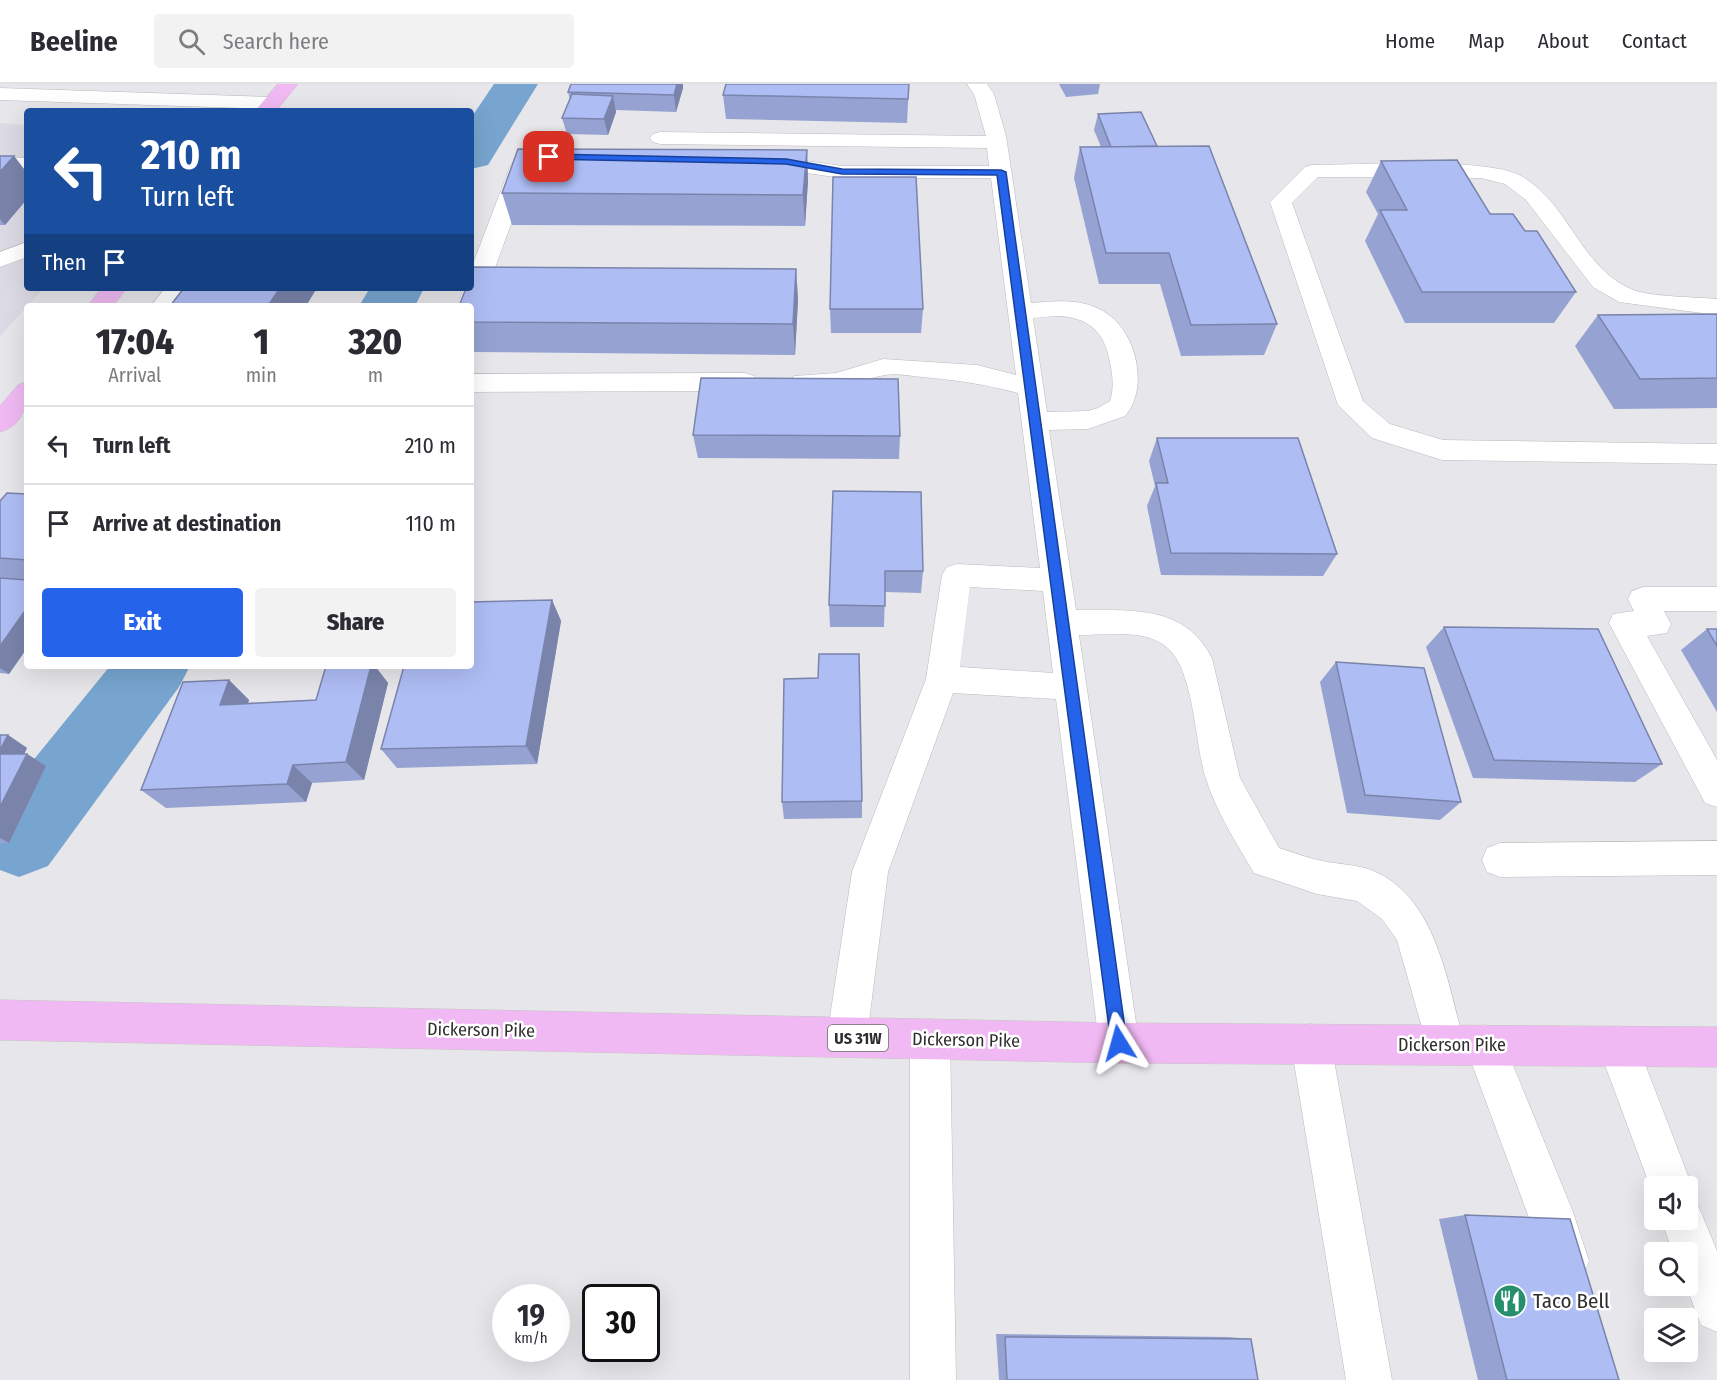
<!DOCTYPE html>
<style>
body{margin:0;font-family:"Fira Sans Condensed",sans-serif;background:#f2f2f3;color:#2b2b33;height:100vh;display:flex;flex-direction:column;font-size:22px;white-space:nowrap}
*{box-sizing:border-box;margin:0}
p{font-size:20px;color:#7c7c81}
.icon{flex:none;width:33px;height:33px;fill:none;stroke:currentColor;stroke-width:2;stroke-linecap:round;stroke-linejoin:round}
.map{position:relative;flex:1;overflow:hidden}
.details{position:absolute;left:24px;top:219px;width:450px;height:366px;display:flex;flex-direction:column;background:#fff;border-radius:6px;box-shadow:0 6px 24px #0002}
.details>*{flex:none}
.banner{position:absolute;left:24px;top:24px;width:450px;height:183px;border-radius:6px;box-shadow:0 6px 24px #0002;background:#1a4fa0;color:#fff;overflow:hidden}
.buttons{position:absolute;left:1644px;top:1092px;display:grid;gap:12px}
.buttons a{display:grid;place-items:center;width:54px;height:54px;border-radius:6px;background:#fff;box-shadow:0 6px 24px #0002;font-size:30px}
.speed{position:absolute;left:492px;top:1200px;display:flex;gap:12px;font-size:30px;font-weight:700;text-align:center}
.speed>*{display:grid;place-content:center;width:78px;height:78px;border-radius:50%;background:#fff;box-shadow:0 6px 24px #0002;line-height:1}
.speed small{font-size:15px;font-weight:400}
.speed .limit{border:3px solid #111;border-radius:9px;background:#fff;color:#111}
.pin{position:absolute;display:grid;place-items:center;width:51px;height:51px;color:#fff;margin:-26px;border-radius:12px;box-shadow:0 3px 9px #0006}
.me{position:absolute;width:66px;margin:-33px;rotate:352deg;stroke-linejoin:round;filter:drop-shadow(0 0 4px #0008)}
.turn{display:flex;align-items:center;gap:21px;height:126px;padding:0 18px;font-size:27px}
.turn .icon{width:78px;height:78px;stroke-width:2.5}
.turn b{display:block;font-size:42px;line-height:51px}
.then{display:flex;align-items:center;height:57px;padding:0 18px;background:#0003;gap:12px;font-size:22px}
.eta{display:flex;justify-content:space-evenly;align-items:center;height:102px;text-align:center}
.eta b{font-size:36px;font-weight:800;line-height:42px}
.primary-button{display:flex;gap:12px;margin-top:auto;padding:12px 18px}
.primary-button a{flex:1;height:69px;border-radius:6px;background:#2563eb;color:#fff;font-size:24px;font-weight:800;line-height:69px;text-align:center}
.primary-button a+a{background:#f2f2f3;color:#2b2b33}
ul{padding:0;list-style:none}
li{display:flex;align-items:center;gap:18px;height:78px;padding:0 18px;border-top:2px solid #e1e1e2}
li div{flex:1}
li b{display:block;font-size:22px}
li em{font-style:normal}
header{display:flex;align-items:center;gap:36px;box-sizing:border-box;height:84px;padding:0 30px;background:#fff;border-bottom:2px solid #e1e1e2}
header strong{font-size:28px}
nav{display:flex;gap:33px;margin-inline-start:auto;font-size:21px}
.search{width:420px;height:54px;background:#f2f2f3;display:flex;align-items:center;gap:15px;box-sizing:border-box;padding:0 21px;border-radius:6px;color:#7c7c81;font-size:22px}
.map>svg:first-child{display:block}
</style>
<header>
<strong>Beeline</strong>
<div class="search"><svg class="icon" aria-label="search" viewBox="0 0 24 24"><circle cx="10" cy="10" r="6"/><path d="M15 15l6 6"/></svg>Search here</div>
<nav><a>Home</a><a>Map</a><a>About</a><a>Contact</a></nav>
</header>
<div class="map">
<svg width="1717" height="1296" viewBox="0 0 1717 1296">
<rect width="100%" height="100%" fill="#e7e6ea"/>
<path fill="#dcdae4" d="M 0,39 L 27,41 L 27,204 L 44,204 L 0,252 Z"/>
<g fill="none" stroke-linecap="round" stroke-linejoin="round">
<g fill="#77a5cf" fill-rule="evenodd">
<path d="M 494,0 L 538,0 L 488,81 L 471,85 L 471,34 Z"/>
<path d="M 370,204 L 424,204 L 415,222 L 359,222 Z"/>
<path d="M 110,582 L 190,582 L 179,603 L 48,782 L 19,793 L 0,786 L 0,717 Z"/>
</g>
<defs>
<g id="minor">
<path d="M 967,0 L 987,0 L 994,10 L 1006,52 L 1031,219 C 1055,217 1081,214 1103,227 C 1136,245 1150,304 1125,332 L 1088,345 L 1049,346 L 1076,526 C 1128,527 1184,519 1212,574 L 1240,694 L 1279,764 C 1292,768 1305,773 1318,776 C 1334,780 1352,780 1368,785 C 1437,809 1447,900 1465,961 L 1459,975 L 1445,981 L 1431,975 L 1397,856 L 1382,835 L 1357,817 L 1317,810 L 1254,789 C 1237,760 1216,727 1206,695 C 1194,659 1195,582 1164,561 C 1142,545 1106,551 1079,551 L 1139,959 L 1133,973 L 1119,979 L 1105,973 L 1099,959 L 1056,615 L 953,609 L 888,788 L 867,953 L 861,967 L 847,973 L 833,967 L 827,953 L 852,788 L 926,595 L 942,491 L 947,483 L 957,480 L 1040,484 L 1018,309 C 984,300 956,296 922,293 C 910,292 896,289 885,291 C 851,297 830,314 794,304 L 790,298 L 794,292 L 836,289 L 883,275 L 977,281 L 1016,291 L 991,94 L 842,94 L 764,83 L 757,81 L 754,77 L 757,73 L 764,71 L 842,82 L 989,82 L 987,64 L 660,60 L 653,58 L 650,54 L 653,50 L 660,48 L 986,52 L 974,10 ZM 1057,232 C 1089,233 1105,248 1110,279 C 1113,292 1114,305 1110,317 L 1098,324 L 1088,327 L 1047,328 L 1033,234 ZM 970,503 L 1043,507 L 1053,589 L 960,583 Z"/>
<path d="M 0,4 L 272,13 L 279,15 L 282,19 L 279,23 L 272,25 L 0,16 Z"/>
<path d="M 0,73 L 27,74 L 27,86 L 0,85 Z"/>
<path d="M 522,74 L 529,76 L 533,80 L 481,222 L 477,227 L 471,229 L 471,222 L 457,222 L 464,204 L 471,204 L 471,185 L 511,80 L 515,76 Z"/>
<path d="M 1312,81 C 1356,81 1488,73 1521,92 C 1568,118 1581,184 1631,205 C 1648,213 1696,213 1717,215 L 1717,231 L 1619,218 L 1593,203 L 1526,116 L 1505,100 L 1481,94 L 1318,93 L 1292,119 L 1363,317 L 1390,340 L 1443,356 L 1717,360 L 1717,380 L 1442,376 L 1372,354 L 1338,321 L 1270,118 L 1305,83 Z"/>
<path d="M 27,158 L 27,173 L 0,183 L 0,168 Z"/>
<path d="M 165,204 L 189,204 L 176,222 L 151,222 Z"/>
<path d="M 745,289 L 754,292 L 758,298 L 754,304 L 745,307 L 471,308 L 471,290 Z"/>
<path d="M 1643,503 L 1717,503 L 1717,527 L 1664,527 L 1671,540 L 1667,549 L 1647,552 L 1717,676 L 1717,723 L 1705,719 L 1609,539 L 1613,530 L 1634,527 L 1628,515 L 1632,507 Z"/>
<path d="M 1717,757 L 1717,791 L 1500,793 L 1487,788 L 1482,776 L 1487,764 L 1500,759 Z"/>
<path d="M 930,935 L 944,941 L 950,955 L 956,1296 L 910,1296 L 910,955 L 916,941 Z"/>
<path d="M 1311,940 L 1325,946 L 1331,960 L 1392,1296 L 1346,1296 L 1291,960 L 1297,946 Z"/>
<path d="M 1485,941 L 1499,947 L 1573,1128 L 1589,1177 L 1583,1193 L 1567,1199 L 1551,1193 L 1465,961 L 1471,947 Z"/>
<path d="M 1618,942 L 1632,948 L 1638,962 L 1692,1102 L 1688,1114 L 1688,1102 L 1654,1102 L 1654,1114 L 1650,1102 L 1598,962 L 1604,948 Z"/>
<path d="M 1688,1116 L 1698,1121 L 1717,1167 L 1717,1248 L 1701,1241 L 1686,1202 L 1688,1168 L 1673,1168 L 1661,1136 L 1688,1136 Z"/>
</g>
<g id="major">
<path d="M 278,0 L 298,0 L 276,27 L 255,27 Z"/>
<path d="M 102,204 L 127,204 L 113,222 L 88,222 Z"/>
<path d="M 27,298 C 27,320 25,341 0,348 L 0,322 L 18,301 Z"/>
<path d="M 0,916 L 1119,939 L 1717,943 L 1717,983 L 1119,979 L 0,956 Z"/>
</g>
</defs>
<use href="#minor" stroke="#bbb9bd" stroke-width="1"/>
<use href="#major" stroke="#c4c4c5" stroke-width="1"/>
<use href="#minor" fill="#fff" fill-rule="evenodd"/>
<use href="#major" fill="#f1b9f3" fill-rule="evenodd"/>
</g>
<g fill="#96a3d2">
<path d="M 571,0 L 683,0 L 683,4 L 676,28 L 616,26 L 616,28 L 608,51 L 567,50 L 562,34 L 570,16 L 568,8 Z"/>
<path d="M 909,0 L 907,39 L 726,35 L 723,11 Z"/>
<path d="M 1059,0 L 1100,0 L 1098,10 L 1066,13 Z"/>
<path d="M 1098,30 L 1157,62 L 1277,240 L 1264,271 L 1181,272 L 1160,200 L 1099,200 L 1074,94 L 1080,63 L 1101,63 L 1094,46 Z"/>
<path d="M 807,66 L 808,97 L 805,142 L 512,141 L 502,109 Z"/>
<path d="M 0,72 L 14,72 L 27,89 L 27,115 L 5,141 L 0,141 Z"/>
<path d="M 1381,77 L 1525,147 L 1576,208 L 1554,239 L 1405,239 L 1365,157 L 1378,130 L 1366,108 Z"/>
<path d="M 796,185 L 798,216 L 795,271 L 471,268 L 471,222 Z"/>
<path d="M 830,225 L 923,225 L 921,249 L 831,249 Z"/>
<path d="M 1717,230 L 1717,324 L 1614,325 L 1575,262 L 1598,231 Z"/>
<path d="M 693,351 L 900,352 L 899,375 L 698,374 Z"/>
<path d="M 1157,354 L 1337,470 L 1323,492 L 1161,491 L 1147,422 L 1155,402 L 1149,377 Z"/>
<path d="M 833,407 L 923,487 L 921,509 L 885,508 L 884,543 L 830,543 L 829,521 Z"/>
<path d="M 27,410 L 27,564 L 9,590 L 0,589 L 0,417 Z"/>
<path d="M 552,516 L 561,537 L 537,680 L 397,684 L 381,665 Z"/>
<path d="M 1444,543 L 1662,680 L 1635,698 L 1473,694 L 1426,563 Z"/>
<path d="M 1707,545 L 1717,545 L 1717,628 L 1681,566 Z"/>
<path d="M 1336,578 L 1461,718 L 1440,736 L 1347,729 L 1320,598 Z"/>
<path d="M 326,582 L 375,582 L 388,599 L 364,696 L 312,699 L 306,718 L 166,724 L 141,706 L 229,596 L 249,616 L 248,619 L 316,616 Z"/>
<path d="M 0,651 L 8,651 L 27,664 L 24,670 L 27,670 L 46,682 L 9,759 L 0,759 Z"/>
<path d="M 862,717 L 862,734 L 784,735 L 782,718 Z"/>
<path d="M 1465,1131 L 1619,1296 L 1478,1296 L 1439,1135 Z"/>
<path d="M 996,1250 L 1228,1253 L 1251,1255 L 1258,1296 L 999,1296 Z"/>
</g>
<g fill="#7a84ab">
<path d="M 677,0 L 683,0 L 683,4 L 676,28 L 674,11 Z"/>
<path d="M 613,12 L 616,28 L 608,51 L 604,35 Z"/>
<path d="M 807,66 L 808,97 L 805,142 L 803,111 Z"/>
<path d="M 14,72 L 27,89 L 27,115 L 5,141 L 0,135 L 0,88 Z"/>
<path d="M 796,185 L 798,216 L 795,271 L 793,240 Z"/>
<path d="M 280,204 L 317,204 L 306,222 L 268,222 Z"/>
<path d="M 552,516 L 561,537 L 537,680 L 526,662 Z"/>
<path d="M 27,524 L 27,564 L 9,590 L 0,584 L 0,562 Z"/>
<path d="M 371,582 L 375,582 L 388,599 L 364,696 L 346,678 Z"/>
<path d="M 229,596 L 249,616 L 241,640 L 220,621 Z"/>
<path d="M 8,651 L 27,664 L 18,683 L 0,672 L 0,666 Z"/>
<path d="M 27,670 L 46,682 L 9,759 L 0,754 L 0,723 Z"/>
<path d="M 293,681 L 312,699 L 306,718 L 287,700 Z"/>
</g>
<g fill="#aebdf4" stroke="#7a84ab" stroke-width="1.5">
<path d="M 571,0 L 677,0 L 674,11 L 568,8 Z"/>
<path d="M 726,0 L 909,0 L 908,15 L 723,11 Z"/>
<path d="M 572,10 L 613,12 L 604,35 L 562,34 Z"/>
<path d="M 1141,28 L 1157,62 L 1111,63 L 1098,30 Z"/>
<path d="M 1209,62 L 1277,240 L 1191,241 L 1169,169 L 1106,169 L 1080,63 Z"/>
<path d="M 518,65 L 807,66 L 803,111 L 502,109 Z"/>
<path d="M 0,72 L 14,72 L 0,88 Z"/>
<path d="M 1457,76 L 1490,130 L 1513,130 L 1525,147 L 1537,147 L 1576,208 L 1422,208 L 1380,126 L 1407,126 L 1381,77 Z"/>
<path d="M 833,93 L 916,93 L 923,225 L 830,225 Z"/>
<path d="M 474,183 L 796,185 L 793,240 L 471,238 L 471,222 L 459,222 L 466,204 L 471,204 L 471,190 Z"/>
<path d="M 184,204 L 280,204 L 268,222 L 170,222 Z"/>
<path d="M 1717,230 L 1717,294 L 1640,295 L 1598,231 Z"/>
<path d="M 701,294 L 898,295 L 900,352 L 693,351 Z"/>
<path d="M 1157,354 L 1298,354 L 1337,470 L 1171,469 L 1156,399 L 1168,399 Z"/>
<path d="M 833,407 L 921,408 L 923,487 L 885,487 L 885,522 L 829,521 Z"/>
<path d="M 7,409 L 27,410 L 27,476 L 0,474 L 0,417 Z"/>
<path d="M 0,494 L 27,496 L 27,524 L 0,562 Z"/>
<path d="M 552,516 L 526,662 L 381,665 L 404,582 L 471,582 L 471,518 Z"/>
<path d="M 1444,543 L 1598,545 L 1662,680 L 1494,676 Z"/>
<path d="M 1707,545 L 1717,545 L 1717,562 Z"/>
<path d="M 819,570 L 859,570 L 862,717 L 782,718 L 784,595 L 818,594 Z"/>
<path d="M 1336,578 L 1424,584 L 1461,718 L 1365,711 Z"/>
<path d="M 326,582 L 371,582 L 346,678 L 293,681 L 287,700 L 141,706 L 183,598 L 229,596 L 220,621 L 316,616 Z"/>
<path d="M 0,651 L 8,651 L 0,666 Z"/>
<path d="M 0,670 L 27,670 L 0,723 Z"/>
<path d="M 1465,1131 L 1570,1135 L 1619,1296 L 1507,1296 Z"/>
<path d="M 1005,1253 L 1251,1255 L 1258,1296 L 1007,1296 Z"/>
</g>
<path fill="#2563eb" stroke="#184099" stroke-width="1.5" d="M 549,70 L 786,75 L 842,85 L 1001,86 L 1006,88 L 1127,959 L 1125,965 L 1119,967 L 1113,965 L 1111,959 L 997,91 L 842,90 L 786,80 L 546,75 Z"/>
<defs>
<symbol id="restaurant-disc" viewBox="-11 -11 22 22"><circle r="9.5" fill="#278f6d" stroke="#fff"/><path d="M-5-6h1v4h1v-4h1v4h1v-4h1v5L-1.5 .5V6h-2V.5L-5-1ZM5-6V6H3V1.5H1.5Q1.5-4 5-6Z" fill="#fff"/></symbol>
</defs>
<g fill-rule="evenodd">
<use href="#restaurant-disc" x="1491" y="1198" width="38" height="38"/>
</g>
<g text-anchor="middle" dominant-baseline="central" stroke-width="5" stroke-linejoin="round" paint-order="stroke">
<rect fill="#fff" stroke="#6d6d6d" stroke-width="1.5" x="828" y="941" width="60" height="26" rx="4.5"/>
<g font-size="16" font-weight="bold" fill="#2e2e2f">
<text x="858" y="954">US 31W</text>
</g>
<g font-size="18" fill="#2e2e2f" stroke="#fff">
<text transform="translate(481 946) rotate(1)">Dickerson Pike</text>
<text transform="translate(966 956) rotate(1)">Dickerson Pike</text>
<text x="1452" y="961">Dickerson Pike</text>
</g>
<g font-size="21" fill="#2e2e2f" stroke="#fff" text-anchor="start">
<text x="1533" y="1217">Taco Bell</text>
</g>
</g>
</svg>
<div class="buttons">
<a><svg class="icon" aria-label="sound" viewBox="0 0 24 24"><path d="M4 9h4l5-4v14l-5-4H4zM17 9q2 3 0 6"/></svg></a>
<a><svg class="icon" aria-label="search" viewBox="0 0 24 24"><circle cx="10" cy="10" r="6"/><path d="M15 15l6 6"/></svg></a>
<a><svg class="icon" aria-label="layers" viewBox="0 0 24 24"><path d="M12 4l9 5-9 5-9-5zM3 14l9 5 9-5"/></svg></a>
</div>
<div class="speed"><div>19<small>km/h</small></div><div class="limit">30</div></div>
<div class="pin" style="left:549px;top:73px;background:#d93025"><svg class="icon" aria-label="arrive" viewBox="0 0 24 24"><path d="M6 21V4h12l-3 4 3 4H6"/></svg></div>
<svg class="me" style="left:1119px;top:959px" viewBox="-20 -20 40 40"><path d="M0-17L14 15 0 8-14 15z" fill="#2563eb" stroke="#fff" stroke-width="4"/></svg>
<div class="banner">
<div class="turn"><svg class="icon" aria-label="left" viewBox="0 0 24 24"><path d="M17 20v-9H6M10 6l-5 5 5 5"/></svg><div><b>210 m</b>Turn left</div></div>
<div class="then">Then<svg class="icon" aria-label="arrive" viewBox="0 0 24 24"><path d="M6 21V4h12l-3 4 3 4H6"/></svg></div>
</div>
<section class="details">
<div class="eta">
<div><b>17:04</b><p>Arrival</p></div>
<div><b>1</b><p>min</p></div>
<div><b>320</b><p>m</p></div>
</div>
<ul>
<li><svg class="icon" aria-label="left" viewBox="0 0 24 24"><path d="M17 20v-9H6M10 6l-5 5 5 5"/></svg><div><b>Turn left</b></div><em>210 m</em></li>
<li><svg class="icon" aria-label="arrive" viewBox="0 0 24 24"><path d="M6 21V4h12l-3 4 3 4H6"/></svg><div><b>Arrive at destination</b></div><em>110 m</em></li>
</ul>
<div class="primary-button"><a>Exit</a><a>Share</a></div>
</section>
</div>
